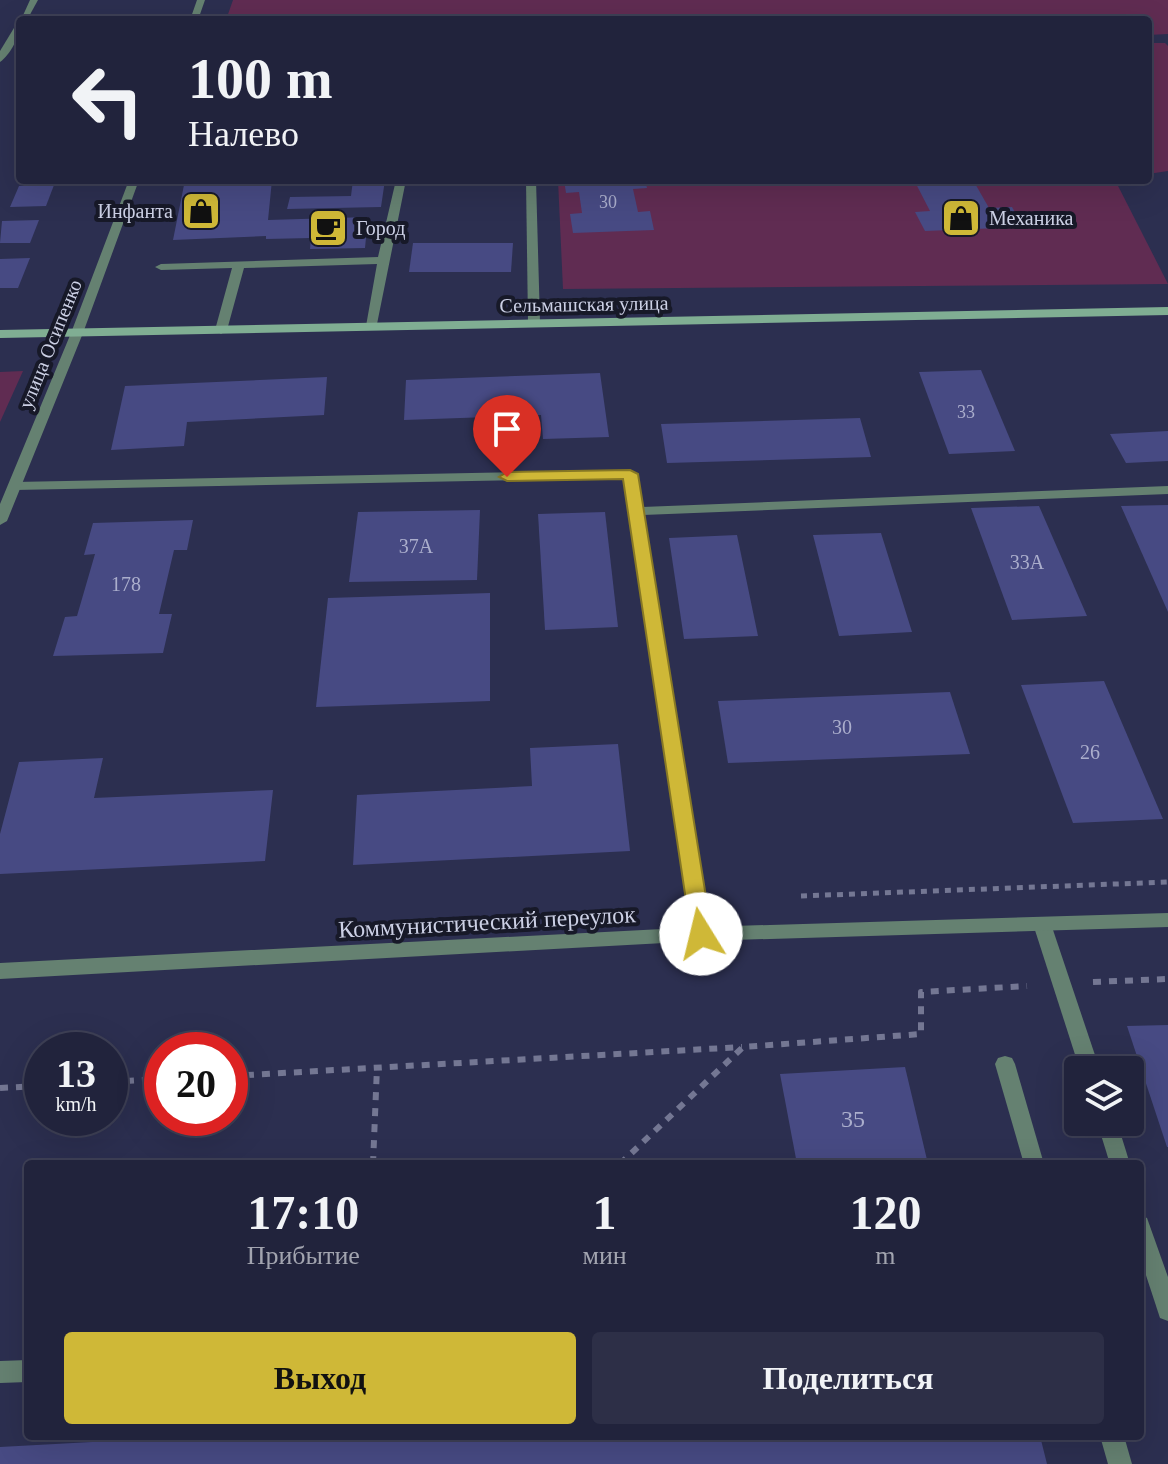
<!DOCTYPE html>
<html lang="ru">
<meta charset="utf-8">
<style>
body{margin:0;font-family:"Times New Roman",serif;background:#2d2f47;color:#f1f3f6;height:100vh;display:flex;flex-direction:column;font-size:30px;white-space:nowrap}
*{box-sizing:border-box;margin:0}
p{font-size:26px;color:#a2a4af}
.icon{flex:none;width:44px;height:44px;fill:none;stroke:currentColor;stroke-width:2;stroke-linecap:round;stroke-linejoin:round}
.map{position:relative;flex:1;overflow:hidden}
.details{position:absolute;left:24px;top:1160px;width:1120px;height:280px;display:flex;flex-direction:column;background:#21233c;border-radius:8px;box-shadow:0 8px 32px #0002,0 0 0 2px #3e4056}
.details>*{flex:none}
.banner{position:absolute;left:16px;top:16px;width:1136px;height:168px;border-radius:8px;box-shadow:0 8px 32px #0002,0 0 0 2px #3e4056;background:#21233c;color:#f1f3f6;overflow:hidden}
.buttons{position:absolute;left:1064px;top:1056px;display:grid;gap:16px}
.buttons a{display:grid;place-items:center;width:80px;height:80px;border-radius:8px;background:#21233c;box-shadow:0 8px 32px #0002,0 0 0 2px #3e4056;font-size:40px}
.speed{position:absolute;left:24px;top:1032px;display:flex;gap:16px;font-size:40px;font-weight:700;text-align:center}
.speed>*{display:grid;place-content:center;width:104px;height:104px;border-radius:50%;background:#21233c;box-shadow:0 8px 32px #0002,0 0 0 2px #3e4056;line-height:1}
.speed small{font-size:20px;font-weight:400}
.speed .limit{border:12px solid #d22;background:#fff;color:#111}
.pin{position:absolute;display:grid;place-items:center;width:68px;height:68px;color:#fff;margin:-82px -34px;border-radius:50% 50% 50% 0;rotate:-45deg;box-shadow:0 0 8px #0007}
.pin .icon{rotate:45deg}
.me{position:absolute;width:88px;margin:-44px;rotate:351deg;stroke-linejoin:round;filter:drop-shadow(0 0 6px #0008)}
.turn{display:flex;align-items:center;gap:28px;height:168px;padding:0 40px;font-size:36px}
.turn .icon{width:104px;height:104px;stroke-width:2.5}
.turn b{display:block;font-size:56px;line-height:68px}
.eta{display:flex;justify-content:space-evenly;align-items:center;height:136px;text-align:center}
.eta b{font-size:48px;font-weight:600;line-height:56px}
.primary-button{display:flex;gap:16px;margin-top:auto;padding:16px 40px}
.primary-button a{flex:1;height:92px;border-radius:8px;background:#cfb837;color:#111;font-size:32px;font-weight:600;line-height:92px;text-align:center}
.primary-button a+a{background:#2d2f47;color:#f1f3f6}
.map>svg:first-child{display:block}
</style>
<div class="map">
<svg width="1168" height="1464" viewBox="0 0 1168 1464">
<rect width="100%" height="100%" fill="#2c2f50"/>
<g fill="#602c52">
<path d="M 233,0 L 1168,0 L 1168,34 L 1148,35 L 1148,20 L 226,20 Z"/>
<path d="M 1148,43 L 1165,43 L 1168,46 L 1168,171 L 1148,174 Z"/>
<path d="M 558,180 L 1115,180 L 1168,284 L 563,289 Z"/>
<path d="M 23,371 L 0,422 L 0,372 Z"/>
</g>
<g fill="#474a83">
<path d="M 133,14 L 131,20 L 101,20 L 104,15 Z"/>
<path d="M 185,180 L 272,180 L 268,220 L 368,217 L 365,248 L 310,249 L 311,238 L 266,239 L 266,236 L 173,240 Z"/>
<path d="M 353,180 L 385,180 L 381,207 L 287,209 L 290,197 L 351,196 Z"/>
<path d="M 564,180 L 645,180 L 647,188 L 633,189 L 638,212 L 650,211 L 654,230 L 573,233 L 570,214 L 582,213 L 579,192 L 566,193 Z"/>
<path d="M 914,180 L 973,180 L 989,208 L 1012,207 L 1023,227 L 925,231 L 915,212 L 930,211 Z"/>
<path d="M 54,185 L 46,206 L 10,207 L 19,186 Z"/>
<path d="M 39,220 L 30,243 L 0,243 L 2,221 Z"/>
<path d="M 413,243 L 513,243 L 511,272 L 409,272 Z"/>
<path d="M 30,258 L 18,288 L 0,288 L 0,259 Z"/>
<path d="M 981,370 L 1015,451 L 949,454 L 919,372 Z"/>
<path d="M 600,373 L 609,437 L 543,439 L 541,415 L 404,420 L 406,380 Z"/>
<path d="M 327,377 L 324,415 L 187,422 L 184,446 L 111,450 L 125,386 Z"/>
<path d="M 860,418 L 871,457 L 667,463 L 661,424 Z"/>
<path d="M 1168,431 L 1168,461 L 1126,463 L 1110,434 Z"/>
<path d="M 1168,505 L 1168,612 L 1121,506 Z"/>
<path d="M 1039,506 L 1087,616 L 1012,620 L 971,508 Z"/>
<path d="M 480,510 L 477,580 L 349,582 L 358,512 Z"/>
<path d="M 605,512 L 618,627 L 545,630 L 538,514 Z"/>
<path d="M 193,520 L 187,550 L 174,550 L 159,614 L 172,614 L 163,653 L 53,656 L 65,617 L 77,616 L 95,554 L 84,555 L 93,523 Z"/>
<path d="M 881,533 L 912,632 L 839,636 L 813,535 Z"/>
<path d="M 737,535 L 758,636 L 684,639 L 669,538 Z"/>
<path d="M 490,593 L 490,701 L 316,707 L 328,598 Z"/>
<path d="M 1104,681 L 1163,819 L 1073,823 L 1021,685 Z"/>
<path d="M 950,692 L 970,754 L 728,763 L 718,701 Z"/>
<path d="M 618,744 L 630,851 L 353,865 L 357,795 L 532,786 L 530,748 Z"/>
<path d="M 103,758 L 94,798 L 273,790 L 265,861 L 0,874 L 0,834 L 19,762 Z"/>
<path d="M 1168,1025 L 1168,1147 L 1167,1147 L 1127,1026 Z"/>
<path d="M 905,1067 L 928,1164 L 797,1164 L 780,1074 Z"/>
<path d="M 202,1436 L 1040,1436 L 1047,1464 L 0,1464 L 0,1447 Z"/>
</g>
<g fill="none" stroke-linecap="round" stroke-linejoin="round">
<path stroke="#747793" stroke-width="5" stroke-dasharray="6 6" stroke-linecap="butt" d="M 801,896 L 1168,882"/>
<g stroke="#747793" stroke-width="6" stroke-dasharray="8 8" stroke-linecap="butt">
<path d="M 1093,982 L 1168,979"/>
<path d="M 230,1076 L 742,1047"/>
<path d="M 110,1082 L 162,1079"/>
<path d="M 0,1088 L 42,1086"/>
<path d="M 373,1164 L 377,1067"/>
<path d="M 620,1164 L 743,1047 L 921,1034 L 921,992 L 1027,986"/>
</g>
<g fill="#658171" fill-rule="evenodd">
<path d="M 396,180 L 406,180 L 376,329 L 372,330 L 366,326 L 377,264 L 244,268 L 227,330 L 221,334 L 215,330 L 232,268 L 161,270 L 155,267 L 161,264 L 378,257 Z"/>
<path d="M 526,180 L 536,180 L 540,322 L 534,326 L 528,322 Z"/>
<path d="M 630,470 L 637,474 L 642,507 L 1168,486 L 1168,494 L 643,515 L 710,934 L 707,939 L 701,941 L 695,939 L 692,934 L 624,478 L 15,490 L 8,486 L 15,482 Z"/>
<path d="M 1042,917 L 1048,919 L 1051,924 L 1100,1070 L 1080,1070 L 1033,924 L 1036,919 Z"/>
<path d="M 1005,1056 L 1012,1058 L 1015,1064 L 1044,1164 L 1024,1164 L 995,1064 L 998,1058 Z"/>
<path d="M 1097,1122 L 1117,1122 L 1130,1164 L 1110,1164 Z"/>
<path d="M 1140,1215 L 1147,1218 L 1168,1277 L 1168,1321 L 1160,1318 L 1140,1257 Z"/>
<path d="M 28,1360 L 28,1382 L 0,1383 L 0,1361 Z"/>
<path d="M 1100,1436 L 1124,1436 L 1132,1464 L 1108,1464 Z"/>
</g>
<g fill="#658171" fill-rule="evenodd">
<path d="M 30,0 L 38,0 L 27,20 L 20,22 Z"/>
<path d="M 197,0 L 205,0 L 198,20 L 190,20 Z"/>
<path d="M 20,22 C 20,36 11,54 0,62 L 0,51 L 17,23 Z"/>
<path d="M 129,180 L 139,180 L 83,333 L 7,521 L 0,525 L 0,504 L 71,333 Z"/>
<path d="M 1168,913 L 1168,927 L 701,941 L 0,979 L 0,963 L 701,927 Z"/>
</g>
<path fill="#80ae93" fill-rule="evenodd" d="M 1168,307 L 1168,315 L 0,338 L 0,330 Z"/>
</g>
<path fill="#cfb837" stroke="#877824" stroke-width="2" d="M 630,470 L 638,474 L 712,934 L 709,940 L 701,943 L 694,940 L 691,934 L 623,479 L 507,481 L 499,477 L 507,472 Z"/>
<defs>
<symbol id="shop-square" viewBox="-11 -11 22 22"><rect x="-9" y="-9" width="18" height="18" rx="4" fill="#cfb837" stroke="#171928"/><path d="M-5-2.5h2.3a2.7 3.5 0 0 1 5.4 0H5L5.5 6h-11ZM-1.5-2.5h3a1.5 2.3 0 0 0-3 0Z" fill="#111"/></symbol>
<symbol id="cafe-square" viewBox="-11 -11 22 22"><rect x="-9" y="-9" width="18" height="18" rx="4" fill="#cfb837" stroke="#171928"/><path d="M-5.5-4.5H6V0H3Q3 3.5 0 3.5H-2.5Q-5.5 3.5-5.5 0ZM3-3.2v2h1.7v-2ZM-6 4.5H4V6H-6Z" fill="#111"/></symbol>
</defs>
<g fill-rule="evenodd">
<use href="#shop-square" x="179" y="189" width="44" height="44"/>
<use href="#shop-square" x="939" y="196" width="44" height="44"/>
<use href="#cafe-square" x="306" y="206" width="44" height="44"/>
</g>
<g text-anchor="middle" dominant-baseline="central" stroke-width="8" stroke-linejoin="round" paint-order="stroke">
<g font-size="18" fill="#abaecc">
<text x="608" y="202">30</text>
<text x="966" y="412">33</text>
</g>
<g font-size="20" fill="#ccd0e5" stroke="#171928" text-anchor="start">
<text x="173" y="211" text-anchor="end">Инфанта</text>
<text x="989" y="218">Механика</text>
<text x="356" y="228">Город</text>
</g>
<g font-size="20" fill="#ccd0e5" stroke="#171928">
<text transform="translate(584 304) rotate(-1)">Сельмашская улица</text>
<text transform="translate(50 344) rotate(-68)">улица Осипенко</text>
</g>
<g font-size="20" fill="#abaecc">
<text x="416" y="546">37А</text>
<text x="1027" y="562">33А</text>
<text x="126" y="584">178</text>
<text x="842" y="727">30</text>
<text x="1090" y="752">26</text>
</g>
<g font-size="24" fill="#ccd0e5" stroke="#171928">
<text transform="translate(487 922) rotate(-3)">Коммунистический переулок</text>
</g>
<g font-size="24" fill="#abaecc">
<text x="853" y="1119">35</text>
</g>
</g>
</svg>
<div class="buttons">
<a><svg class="icon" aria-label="layers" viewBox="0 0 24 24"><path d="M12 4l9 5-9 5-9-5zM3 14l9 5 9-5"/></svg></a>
</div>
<div class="speed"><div>13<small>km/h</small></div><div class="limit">20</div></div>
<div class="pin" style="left:507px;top:477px;background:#d93025"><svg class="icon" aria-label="arrive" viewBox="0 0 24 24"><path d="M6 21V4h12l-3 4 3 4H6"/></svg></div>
<svg class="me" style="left:701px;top:934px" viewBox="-20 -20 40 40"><circle r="19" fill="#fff"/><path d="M0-13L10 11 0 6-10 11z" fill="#cfb837"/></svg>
<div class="banner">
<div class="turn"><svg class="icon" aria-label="left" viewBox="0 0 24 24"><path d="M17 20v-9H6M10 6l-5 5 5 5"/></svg><div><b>100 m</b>Налево</div></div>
</div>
<section class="details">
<div class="eta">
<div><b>17:10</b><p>Прибытие</p></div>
<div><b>1</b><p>мин</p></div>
<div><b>120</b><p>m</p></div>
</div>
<div class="primary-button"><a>Выход</a><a>Поделиться</a></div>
</section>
</div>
